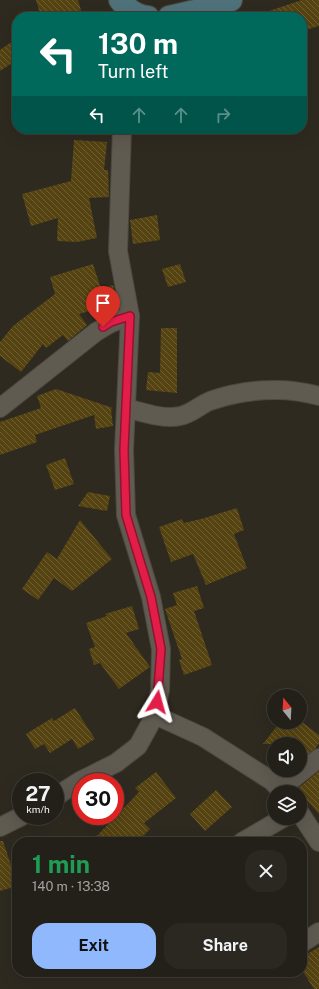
<!DOCTYPE html>
<meta charset="utf-8">
<style>
body{margin:0;font-family:"Public Sans",sans-serif;background:#2a2821;color:#f1f3f6;height:100vh;display:flex;flex-direction:column;font-size:15px;white-space:nowrap}
*{box-sizing:border-box;margin:0}
p{font-size:13px;color:#a2a3a2}
.icon{flex:none;width:22px;height:22px;fill:none;stroke:currentColor;stroke-width:2;stroke-linecap:round;stroke-linejoin:round}
.map{position:relative;flex:1;overflow:hidden}
.panel{position:absolute;left:12px;top:837px;width:295px;height:140px;display:flex;flex-direction:column;background:#222018;border-radius:16px;box-shadow:0 4px 16px #0002,0 0 0 1px #3f3e37}
.panel>*{flex:none}
.top-card{position:absolute;left:12px;top:12px;width:295px;height:122px;border-radius:16px;box-shadow:0 4px 16px #0002,0 0 0 1px #3f3e37;background:#00695c;color:#fff;overflow:hidden}
.needle{width:26px;rotate:342deg}
.fabs{position:absolute;left:267px;top:689px;display:grid;gap:8px}
.fabs a{display:grid;place-items:center;width:40px;height:40px;border-radius:50%;background:#222018;box-shadow:0 4px 16px #0002,0 0 0 1px #3f3e37;font-size:20px}
.speed{position:absolute;left:12px;top:773px;display:flex;gap:8px;font-size:20px;font-weight:700;text-align:center}
.speed>*{display:grid;place-content:center;width:52px;height:52px;border-radius:50%;background:#222018;box-shadow:0 4px 16px #0002,0 0 0 1px #3f3e37;line-height:1}
.speed small{font-size:10px;font-weight:400}
.speed .limit{border:6px solid #d22;background:#fff;color:#111}
.pin{position:absolute;display:grid;place-items:center;width:34px;height:34px;color:#fff;margin:-41px -17px;border-radius:50% 50% 50% 0;rotate:-45deg;box-shadow:0 0 4px #0007}
.pin .icon{rotate:45deg}
.me{position:absolute;width:44px;margin:-22px;rotate:8deg;stroke-linejoin:round;filter:drop-shadow(0 0 3px #0008)}
.turn{display:flex;align-items:center;gap:14px;height:84px;padding:0 20px;font-size:18px}
.turn .icon{width:52px;height:52px;stroke-width:2.5}
.turn b{display:block;font-size:28px;line-height:34px}
.lanes{display:flex;align-items:center;height:38px;padding:0 20px;background:#0003;justify-content:center;gap:20px;direction:ltr}
.lanes .off{opacity:.35}
.round{display:grid;place-items:center;flex:none;width:42px;height:42px;border-radius:16px;background:#2a2821}
.headline{display:flex;align-items:center;justify-content:space-between;height:68px;padding:0 20px}
h1{font-size:24px;font-weight:700;line-height:30px;color:#1e9e55}
.action{display:flex;gap:8px;margin-top:auto;padding:8px 20px}
.action a{flex:1;height:46px;border-radius:16px;background:#8fb8fd;color:#111;font-size:16px;font-weight:700;line-height:46px;text-align:center}
.action a+a{background:#2a2821;color:#f1f3f6}
.map>svg:first-child{display:block}
</style>
<div class="map">
<svg width="319" height="989" viewBox="0 0 319 989">
<defs>
<pattern id="building-back-hatch" width="6" height="6" patternUnits="userSpaceOnUse"><rect width="6" height="6" fill="#554311"/><path d="M-1 5l2 2M0 0l6 6M5-1l2 2" fill="none" stroke="#6e5f34"/></pattern>
</defs>
<rect width="100%" height="100%" fill="#2e2a20"/>
<g fill="url(#building-back-hatch)">
<path d="M 36,0 L 78,0 L 82,14 L 73,17 L 41,17 Z"/>
<path d="M 302,0 L 319,0 L 319,26 L 302,31 L 302,17 L 261,17 L 260,14 Z"/>
<path d="M 17,38 L 17,60 L 0,71 L 0,50 Z"/>
<path d="M 74,140 L 107,142 L 104,170 L 108,170 L 109,197 L 89,198 L 97,238 L 77,242 L 57,241 L 58,218 L 31,226 L 22,194 L 71,181 Z"/>
<path d="M 157,215 L 160,240 L 133,244 L 130,220 Z"/>
<path d="M 93,264 L 101,289 L 113,285 L 117,303 L 79,314 L 87,325 L 68,341 L 63,335 L 46,348 L 43,344 L 21,372 L 0,356 L 0,342 L 13,326 L 55,294 L 50,277 Z"/>
<path d="M 180,264 L 186,282 L 168,287 L 162,269 Z"/>
<path d="M 161,328 L 177,328 L 177,393 L 146,390 L 148,372 L 160,373 Z"/>
<path d="M 56,389 L 113,408 L 111,409 L 113,426 L 96,429 L 94,415 L 35,435 L 37,442 L 0,455 L 0,422 L 41,408 L 37,396 Z"/>
<path d="M 65,458 L 74,484 L 55,490 L 46,465 Z"/>
<path d="M 88,492 L 110,496 L 107,511 L 78,506 Z"/>
<path d="M 237,508 L 244,530 L 234,534 L 247,568 L 206,585 L 193,554 L 171,562 L 159,527 L 182,519 L 184,523 L 201,519 Z"/>
<path d="M 80,520 L 112,559 L 72,591 L 54,578 L 38,600 L 22,589 L 47,552 L 57,559 Z"/>
<path d="M 197,586 L 204,608 L 194,611 L 212,665 L 184,675 L 179,660 L 182,659 L 165,609 L 177,605 L 173,593 Z"/>
<path d="M 132,606 L 139,629 L 126,633 L 150,667 L 119,689 L 100,663 L 94,665 L 89,649 L 95,647 L 86,623 L 107,616 L 105,614 Z"/>
<path d="M 75,708 L 95,739 L 78,749 L 72,739 L 50,753 L 44,744 L 35,749 L 26,734 L 52,718 L 54,721 Z"/>
<path d="M 280,722 L 302,722 L 319,735 L 319,743 L 315,749 L 300,760 L 300,744 L 263,744 Z"/>
<path d="M 319,771 L 319,814 L 297,789 Z"/>
<path d="M 156,772 L 176,798 L 144,823 L 150,829 L 137,842 L 91,842 L 139,792 L 135,788 Z"/>
<path d="M 216,790 L 232,807 L 205,831 L 190,814 Z"/>
<path d="M 0,841 L 3,841 L 17,883 L 17,886 L 0,891 Z"/>
<path d="M 319,947 L 319,989 L 314,989 L 302,970 L 302,957 Z"/>
</g>
<g fill="none" stroke-linecap="round" stroke-linejoin="round">
<defs>
<g id="street">
<path d="M 0,408 L 96,332 L 111,323 L 130,316"/>
<path d="M 126,408 C 142,412 164,420 180,416 C 191,414 200,405 210,401 C 244,389 285,386 319,396"/>
<path d="M 155,715 L 203,737 L 272,781 L 282,792"/>
<path d="M 280,789 L 319,758"/>
<path d="M 55,797 L 80,781 L 116,763 L 138,746 L 155,715 L 160,690 L 161,649 L 151,597 L 126,515 L 124,450 L 130,316 L 118,251 L 122,129"/>
<path d="M 300,813 L 319,842"/>
<path d="M 0,827 L 22,816"/>
<path d="M 242,842 L 283,818"/>
<path d="M 302,943 L 319,932"/>
</g>
<g id="secondary">
<path d="M 120,0 C 127,9 136,16 148,17"/>
<path d="M 169,17 L 208,8 L 231,0"/>
</g>
</defs>
<use href="#street" stroke="#4c4841" stroke-width="20"/>
<use href="#secondary" stroke="#4c4841" stroke-width="24"/>
<use href="#street" stroke="#605b51" stroke-width="18"/>
<use href="#secondary" stroke="#4f727a" stroke-width="22"/>
</g>
<g fill="none" stroke-linecap="round" stroke-linejoin="round">
<defs>
<path id="route" d="M 103,327 L 111,322 L 130,316 L 124,450 L 126,515 L 151,597 L 161,649 L 157,702"/>
</defs>
<use href="#route" stroke="#92132f" stroke-width="10"/>
<use href="#route" stroke="#e11d48" stroke-width="7"/>
</g>
</svg>
<div class="fabs">
<a><svg class="needle" viewBox="-14 -14 28 28"><path d="M0-13l5 13h-10z" fill="#e53935"/><path d="M0 13l5-13h-10z" fill="#a2a3a2"/></svg></a>
<a><svg class="icon" aria-label="sound" viewBox="0 0 24 24"><path d="M4 9h4l5-4v14l-5-4H4zM17 9q2 3 0 6"/></svg></a>
<a><svg class="icon" aria-label="layers" viewBox="0 0 24 24"><path d="M12 4l9 5-9 5-9-5zM3 14l9 5 9-5"/></svg></a>
</div>
<div class="speed"><div>27<small>km/h</small></div><div class="limit">30</div></div>
<div class="pin" style="left:103px;top:327px;background:#d93025"><svg class="icon" aria-label="arrive" viewBox="0 0 24 24"><path d="M6 21V4h12l-3 4 3 4H6"/></svg></div>
<svg class="me" style="left:157px;top:702px" viewBox="-20 -20 40 40"><path d="M0-17L14 15 0 8-14 15z" fill="#e11d48" stroke="#fff" stroke-width="4"/></svg>
<div class="top-card">
<div class="turn"><svg class="icon" aria-label="left" viewBox="0 0 24 24"><path d="M17 20v-9H6M10 6l-5 5 5 5"/></svg><div><b>130 m</b>Turn left</div></div>
<div class="lanes"><svg class="icon" aria-label="left" viewBox="0 0 24 24"><path d="M17 20v-9H6M10 6l-5 5 5 5"/></svg><svg class="icon off" aria-label="ahead" viewBox="0 0 24 24"><path d="M12 20V5M6 11l6-6 6 6"/></svg><svg class="icon off" aria-label="ahead" viewBox="0 0 24 24"><path d="M12 20V5M6 11l6-6 6 6"/></svg><svg class="icon off" aria-label="right" viewBox="0 0 24 24"><path d="M7 20v-9h11M14 6l5 5-5 5"/></svg></div>
</div>
<section class="panel">
<div class="headline"><div><h1>1 min</h1><p>140 m · 13:38</p></div><a class="round"><svg class="icon" aria-label="close" viewBox="0 0 24 24"><path d="M6 6l12 12M18 6L6 18"/></svg></a></div>
<div class="action"><a>Exit</a><a>Share</a></div>
</section>
</div>
